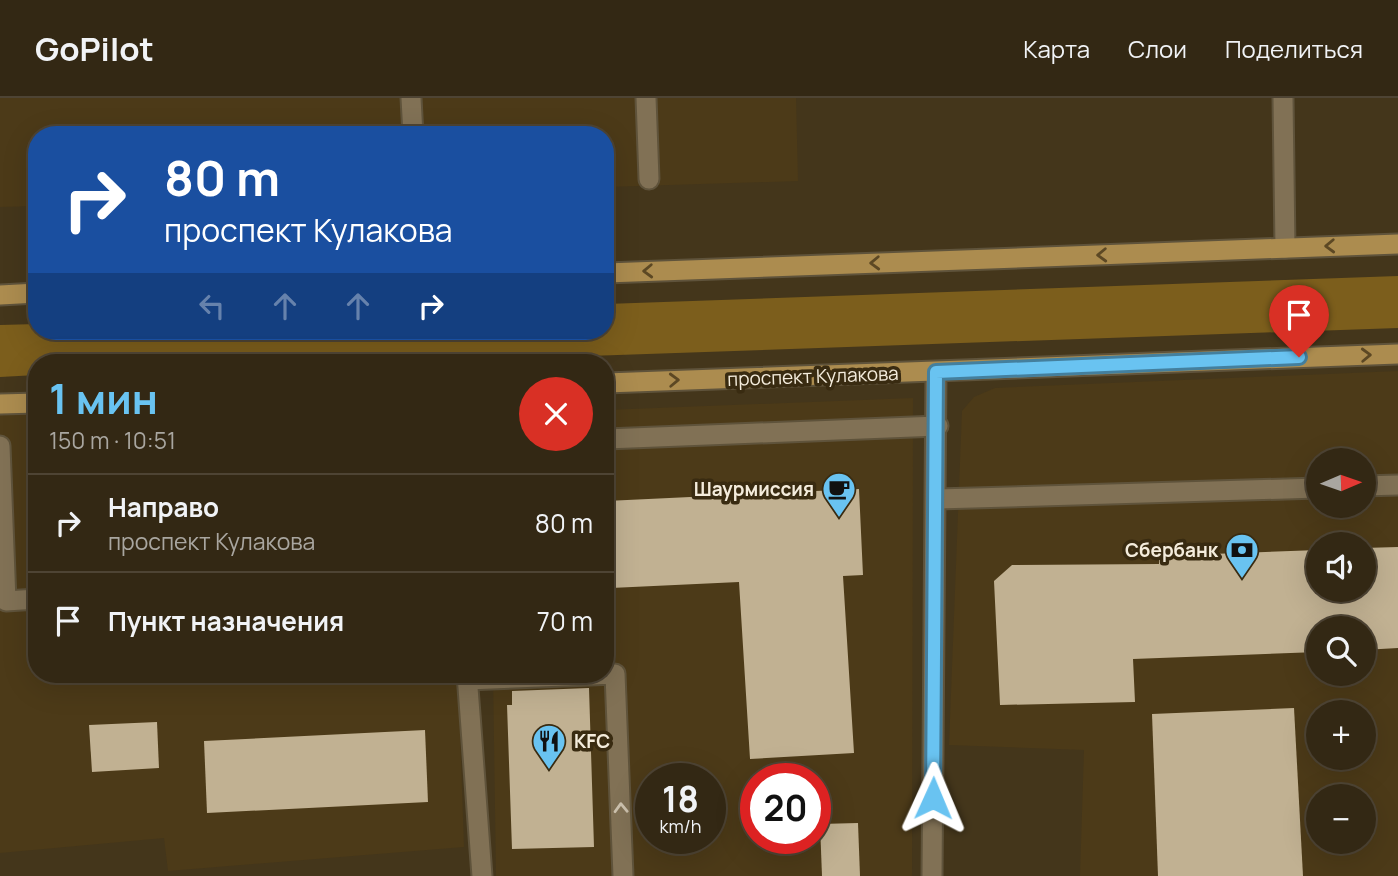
<!DOCTYPE html>
<html lang="ru">
<meta charset="utf-8">
<style>
body{margin:0;font-family:Manrope,sans-serif;background:#3b301d;color:#f1f3f6;height:100vh;display:flex;flex-direction:column;font-size:26px;white-space:nowrap}
*{box-sizing:border-box;margin:0}
p{font-size:23px;color:#a9a6a0}
.icon{flex:none;width:38px;height:38px;fill:none;stroke:currentColor;stroke-width:2;stroke-linecap:round;stroke-linejoin:round}
.map{position:relative;flex:1;overflow:hidden}
.drawer{position:absolute;left:28px;top:256px;width:586px;height:329px;display:flex;flex-direction:column;background:#332814;border-radius:28px;box-shadow:0 7px 28px #0002,0 0 0 2px #4e4434}
.drawer>*{flex:none}
.hud{position:absolute;left:28px;top:28px;width:586px;height:214px;border-radius:28px;box-shadow:0 7px 28px #0002,0 0 0 2px #4e4434;background:#1a4fa0;color:#fff;overflow:hidden}
.needle{width:46px;rotate:88deg}
.buttons{position:absolute;left:1306px;top:350px;display:grid;gap:14px}
.buttons a{display:grid;place-items:center;width:70px;height:70px;border-radius:50%;background:#332814;box-shadow:0 7px 28px #0002,0 0 0 2px #4e4434;font-size:35px}
.speed{position:absolute;left:635px;top:665px;display:flex;gap:14px;font-size:35px;font-weight:700;text-align:center}
.speed>*{display:grid;place-content:center;width:91px;height:91px;border-radius:50%;background:#332814;box-shadow:0 7px 28px #0002,0 0 0 2px #4e4434;line-height:1}
.speed small{font-size:18px;font-weight:400}
.speed .limit{border:10px solid #d22;background:#fff;color:#111}
.pin{position:absolute;display:grid;place-items:center;width:60px;height:60px;color:#fff;margin:-72px -30px;border-radius:50% 50% 50% 0;rotate:-45deg;box-shadow:0 0 7px #0007}
.pin .icon{rotate:45deg}
.me{position:absolute;width:77px;margin:-38px;rotate:1deg;stroke-linejoin:round;filter:drop-shadow(0 0 5px #0008)}
.turn{display:flex;align-items:center;gap:24px;height:147px;padding:0 21px;font-size:32px}
.turn .icon{width:91px;height:91px;stroke-width:2.5}
.turn b{display:block;font-size:49px;line-height:60px}
.lanes{display:flex;align-items:center;height:66px;padding:0 21px;background:#0003;justify-content:center;gap:35px;direction:ltr}
.lanes .off{opacity:.35}
.round{display:grid;place-items:center;flex:none;width:74px;height:74px;border-radius:37px;background:#3b301d}
.overview{display:flex;align-items:center;justify-content:space-between;height:119px;padding:0 21px}
h1{font-size:42px;font-weight:700;line-height:52px;color:#69c3f1}
ul{padding:0;list-style:none}
li{display:flex;align-items:center;gap:21px;height:98px;padding:0 21px;border-top:2px solid #4e4434}
li div{flex:1}
li b{display:block;font-size:26px}
li em{font-style:normal}
header{display:flex;align-items:center;gap:42px;box-sizing:border-box;height:98px;padding:0 35px;background:#332814;border-bottom:2px solid #4e4434}
header strong{font-size:33px}
nav{display:flex;gap:38px;margin-inline-start:auto;font-size:24px}
.map>svg:first-child{display:block}
</style>
<header>
<strong>GoPilot</strong>
<nav><a>Карта</a><a>Слои</a><a>Поделиться</a></nav>
</header>
<div class="map">
<svg width="1398" height="778" viewBox="0 0 1398 778">
<rect width="100%" height="100%" fill="#44361b"/>
<g fill="#4c3a18" fill-rule="evenodd">
<path d="M 0,0 L 796,0 L 798,83 L 606,89 L 606,37 L 37,37 L 37,108 L 0,109 Z"/>
<path d="M 1398,273 L 1398,778 L 1080,778 L 1084,652 L 949,647 L 962,313 L 974,299 L 995,290 ZM 1318,362 L 1363,362 L 1363,408 L 1318,408 ZM 1318,446 L 1363,446 L 1363,492 L 1318,492 ZM 1318,530 L 1363,530 L 1363,576 L 1318,576 ZM 1318,614 L 1363,614 L 1363,660 L 1318,660 ZM 1318,698 L 1363,698 L 1363,744 L 1318,744 Z"/>
<path d="M 913,300 L 912,778 L 496,778 L 493,576 L 606,576 L 606,312 ZM 651,681 L 710,681 L 710,740 L 651,740 ZM 756,681 L 816,681 L 816,740 L 756,740 Z"/>
<path d="M 37,316 L 37,576 L 458,576 L 464,749 L 168,773 L 164,740 L 0,755 L 0,317 Z"/>
</g>
<path fill="#7c5e1c" d="M 1398,178 L 1398,230 L 413,264 L 37,264 L 37,277 L 0,279 L 0,227 L 37,226 L 37,233 L 606,233 L 606,206 Z"/>
<g fill="#c1b192">
<path d="M 859,391 L 863,477 L 843,478 L 854,655 L 750,661 L 739,484 L 611,490 L 606,403 Z"/>
<path d="M 1398,449 L 1398,550 L 1363,552 L 1363,530 L 1318,530 L 1318,554 L 1133,561 L 1135,604 L 1000,607 L 994,483 L 1012,467 L 1159,466 L 1159,458 L 1318,452 L 1318,492 L 1363,492 L 1363,450 Z"/>
<path d="M 589,590 L 594,749 L 512,751 L 507,607 L 512,607 L 512,593 Z"/>
<path d="M 1294,610 L 1303,778 L 1158,778 L 1152,616 Z"/>
<path d="M 157,624 L 159,670 L 92,674 L 89,627 Z"/>
<path d="M 425,632 L 428,704 L 207,715 L 204,643 Z"/>
<path d="M 858,725 L 860,778 L 822,778 L 820,726 Z"/>
</g>
<g fill="none" stroke-linecap="round" stroke-linejoin="round">
<defs>
<g id="service">
<path d="M 411,0 L 413,37"/>
<path d="M 646,0 L 649,81"/>
<path d="M 606,341 L 938,328"/>
<path d="M 0,348 L 6,503 L 37,501"/>
<path d="M 1363,388 L 1398,387"/>
<path d="M 937,401 L 1318,390"/>
<path d="M 467,576 L 482,778"/>
<path d="M 467,582 L 615,576 L 623,778"/>
<path d="M 932,778 L 936,274"/>
</g>
<path id="minor" d="M 1283,0 L 1285,150"/>
<g id="primary">
<path d="M 606,175 L 1398,146"/>
<path d="M 0,197 L 37,195"/>
<path d="M 606,285 L 1398,256"/>
<path d="M 0,306 L 37,305"/>
</g>
</defs>
<use href="#service" stroke="#5f533b" stroke-width="23"/>
<use href="#minor" stroke="#5f533b" stroke-width="23"/>
<use href="#primary" stroke="#5f533b" stroke-width="23"/>
<use href="#service" stroke="#817155" stroke-width="19"/>
<use href="#minor" stroke="#817155" stroke-width="19"/>
<use href="#primary" stroke="#ac8c4f" stroke-width="19"/>
</g>
<defs><path id="oneway-chevron" d="M-2-3.5L2.5 0L-2 3.5" fill="none" stroke-width="1.6" stroke-linecap="round" stroke-linejoin="round" transform="scale(1.75)"/></defs>
<g stroke="#5c4824">
<use href="#oneway-chevron" transform="translate(1330 148) rotate(178)"/>
<use href="#oneway-chevron" transform="translate(1102 157) rotate(178)"/>
<use href="#oneway-chevron" transform="translate(875 165) rotate(178)"/>
<use href="#oneway-chevron" transform="translate(648 173) rotate(178)"/>
<use href="#oneway-chevron" transform="translate(1366 257) rotate(-2)"/>
<use href="#oneway-chevron" transform="translate(674 282) rotate(-2)"/>
</g>
<use stroke="#ccc1ad" href="#oneway-chevron" transform="translate(621 710) rotate(-92)"/>
<g fill="none" stroke-linecap="round" stroke-linejoin="round">
<defs>
<path id="route" d="M 933,700 L 936,274 L 1299,259"/>
</defs>
<use href="#route" stroke="#447f9d" stroke-width="18"/>
<use href="#route" stroke="#69c3f1" stroke-width="12"/>
</g>
<defs>
<symbol id="cafe-pin" viewBox="-11 -11 22 30"><path d="M0 17L-7.5 6A9.5 9.5 0 1 1 7.5 6Z" fill="#69c3f1" stroke="#392b11"/><path d="M-5.5-4.5H6V0H3Q3 3.5 0 3.5H-2.5Q-5.5 3.5-5.5 0ZM3-3.2v2h1.7v-2ZM-6 4.5H4V6H-6Z" fill="#111"/></symbol>
<symbol id="bank-pin" viewBox="-11 -11 22 30"><path d="M0 17L-7.5 6A9.5 9.5 0 1 1 7.5 6Z" fill="#69c3f1" stroke="#392b11"/><path d="M-6-4H6V4H-6ZM0-2.3a2.3 2.3 0 1 0 0 4.6a2.3 2.3 0 1 0 0-4.6Z" fill="#111"/></symbol>
<symbol id="restaurant-pin" viewBox="-11 -11 22 30"><path d="M0 17L-7.5 6A9.5 9.5 0 1 1 7.5 6Z" fill="#69c3f1" stroke="#392b11"/><path d="M-5-6h1v4h1v-4h1v4h1v-4h1v5L-1.5 .5V6h-2V.5L-5-1ZM5-6V6H3V1.5H1.5Q1.5-4 5-6Z" fill="#111"/></symbol>
</defs>
<g fill-rule="evenodd">
<use href="#cafe-pin" x="820" y="372" width="38" height="52"/>
<use href="#bank-pin" x="1223" y="433" width="38" height="52"/>
<use href="#restaurant-pin" x="530" y="624" width="38" height="52"/>
</g>
<g text-anchor="middle" dominant-baseline="central" stroke-width="7" stroke-linejoin="round" paint-order="stroke">
<g font-size="19" fill="#f4ecdc" stroke="#392b11">
<text transform="translate(813 278) rotate(-2)">проспект Кулакова</text>
</g>
<g font-size="19" font-weight="bold" fill="#f4ecdc" stroke="#392b11" text-anchor="end">
<text x="814" y="391">Шаурмиссия</text>
<text x="1218" y="452">Сбербанк</text>
<text x="574" y="643" text-anchor="start">KFC</text>
</g>
</g>
</svg>
<div class="buttons">
<a><svg class="needle" viewBox="-14 -14 28 28"><path d="M0-13l5 13h-10z" fill="#e53935"/><path d="M0 13l5-13h-10z" fill="#a9a6a0"/></svg></a>
<a><svg class="icon" aria-label="sound" viewBox="0 0 24 24"><path d="M4 9h4l5-4v14l-5-4H4zM17 9q2 3 0 6"/></svg></a>
<a><svg class="icon" aria-label="search" viewBox="0 0 24 24"><circle cx="10" cy="10" r="6"/><path d="M15 15l6 6"/></svg></a>
<a>+</a>
<a>−</a>
</div>
<div class="speed"><div>18<small>km/h</small></div><div class="limit">20</div></div>
<div class="pin" style="left:1299px;top:259px;background:#d93025"><svg class="icon" aria-label="arrive" viewBox="0 0 24 24"><path d="M6 21V4h12l-3 4 3 4H6"/></svg></div>
<svg class="me" style="left:933px;top:700px" viewBox="-20 -20 40 40"><path d="M0-17L14 15 0 8-14 15z" fill="#69c3f1" stroke="#fff" stroke-width="4"/></svg>
<div class="hud">
<div class="turn"><svg class="icon" aria-label="right" viewBox="0 0 24 24"><path d="M7 20v-9h11M14 6l5 5-5 5"/></svg><div><b>80 m</b>проспект Кулакова</div></div>
<div class="lanes"><svg class="icon off" aria-label="left" viewBox="0 0 24 24"><path d="M17 20v-9H6M10 6l-5 5 5 5"/></svg><svg class="icon off" aria-label="ahead" viewBox="0 0 24 24"><path d="M12 20V5M6 11l6-6 6 6"/></svg><svg class="icon off" aria-label="ahead" viewBox="0 0 24 24"><path d="M12 20V5M6 11l6-6 6 6"/></svg><svg class="icon" aria-label="right" viewBox="0 0 24 24"><path d="M7 20v-9h11M14 6l5 5-5 5"/></svg></div>
</div>
<section class="drawer">
<div class="overview"><div><h1>1 мин</h1><p>150 m · 10:51</p></div><a class="round" style="background:#d93025;color:#fff"><svg class="icon" aria-label="close" viewBox="0 0 24 24"><path d="M6 6l12 12M18 6L6 18"/></svg></a></div>
<ul>
<li><svg class="icon" aria-label="right" viewBox="0 0 24 24"><path d="M7 20v-9h11M14 6l5 5-5 5"/></svg><div><b>Направо</b><p>проспект Кулакова</p></div><em>80 m</em></li>
<li><svg class="icon" aria-label="arrive" viewBox="0 0 24 24"><path d="M6 21V4h12l-3 4 3 4H6"/></svg><div><b>Пункт назначения</b></div><em>70 m</em></li>
</ul>
</section>
</div>
